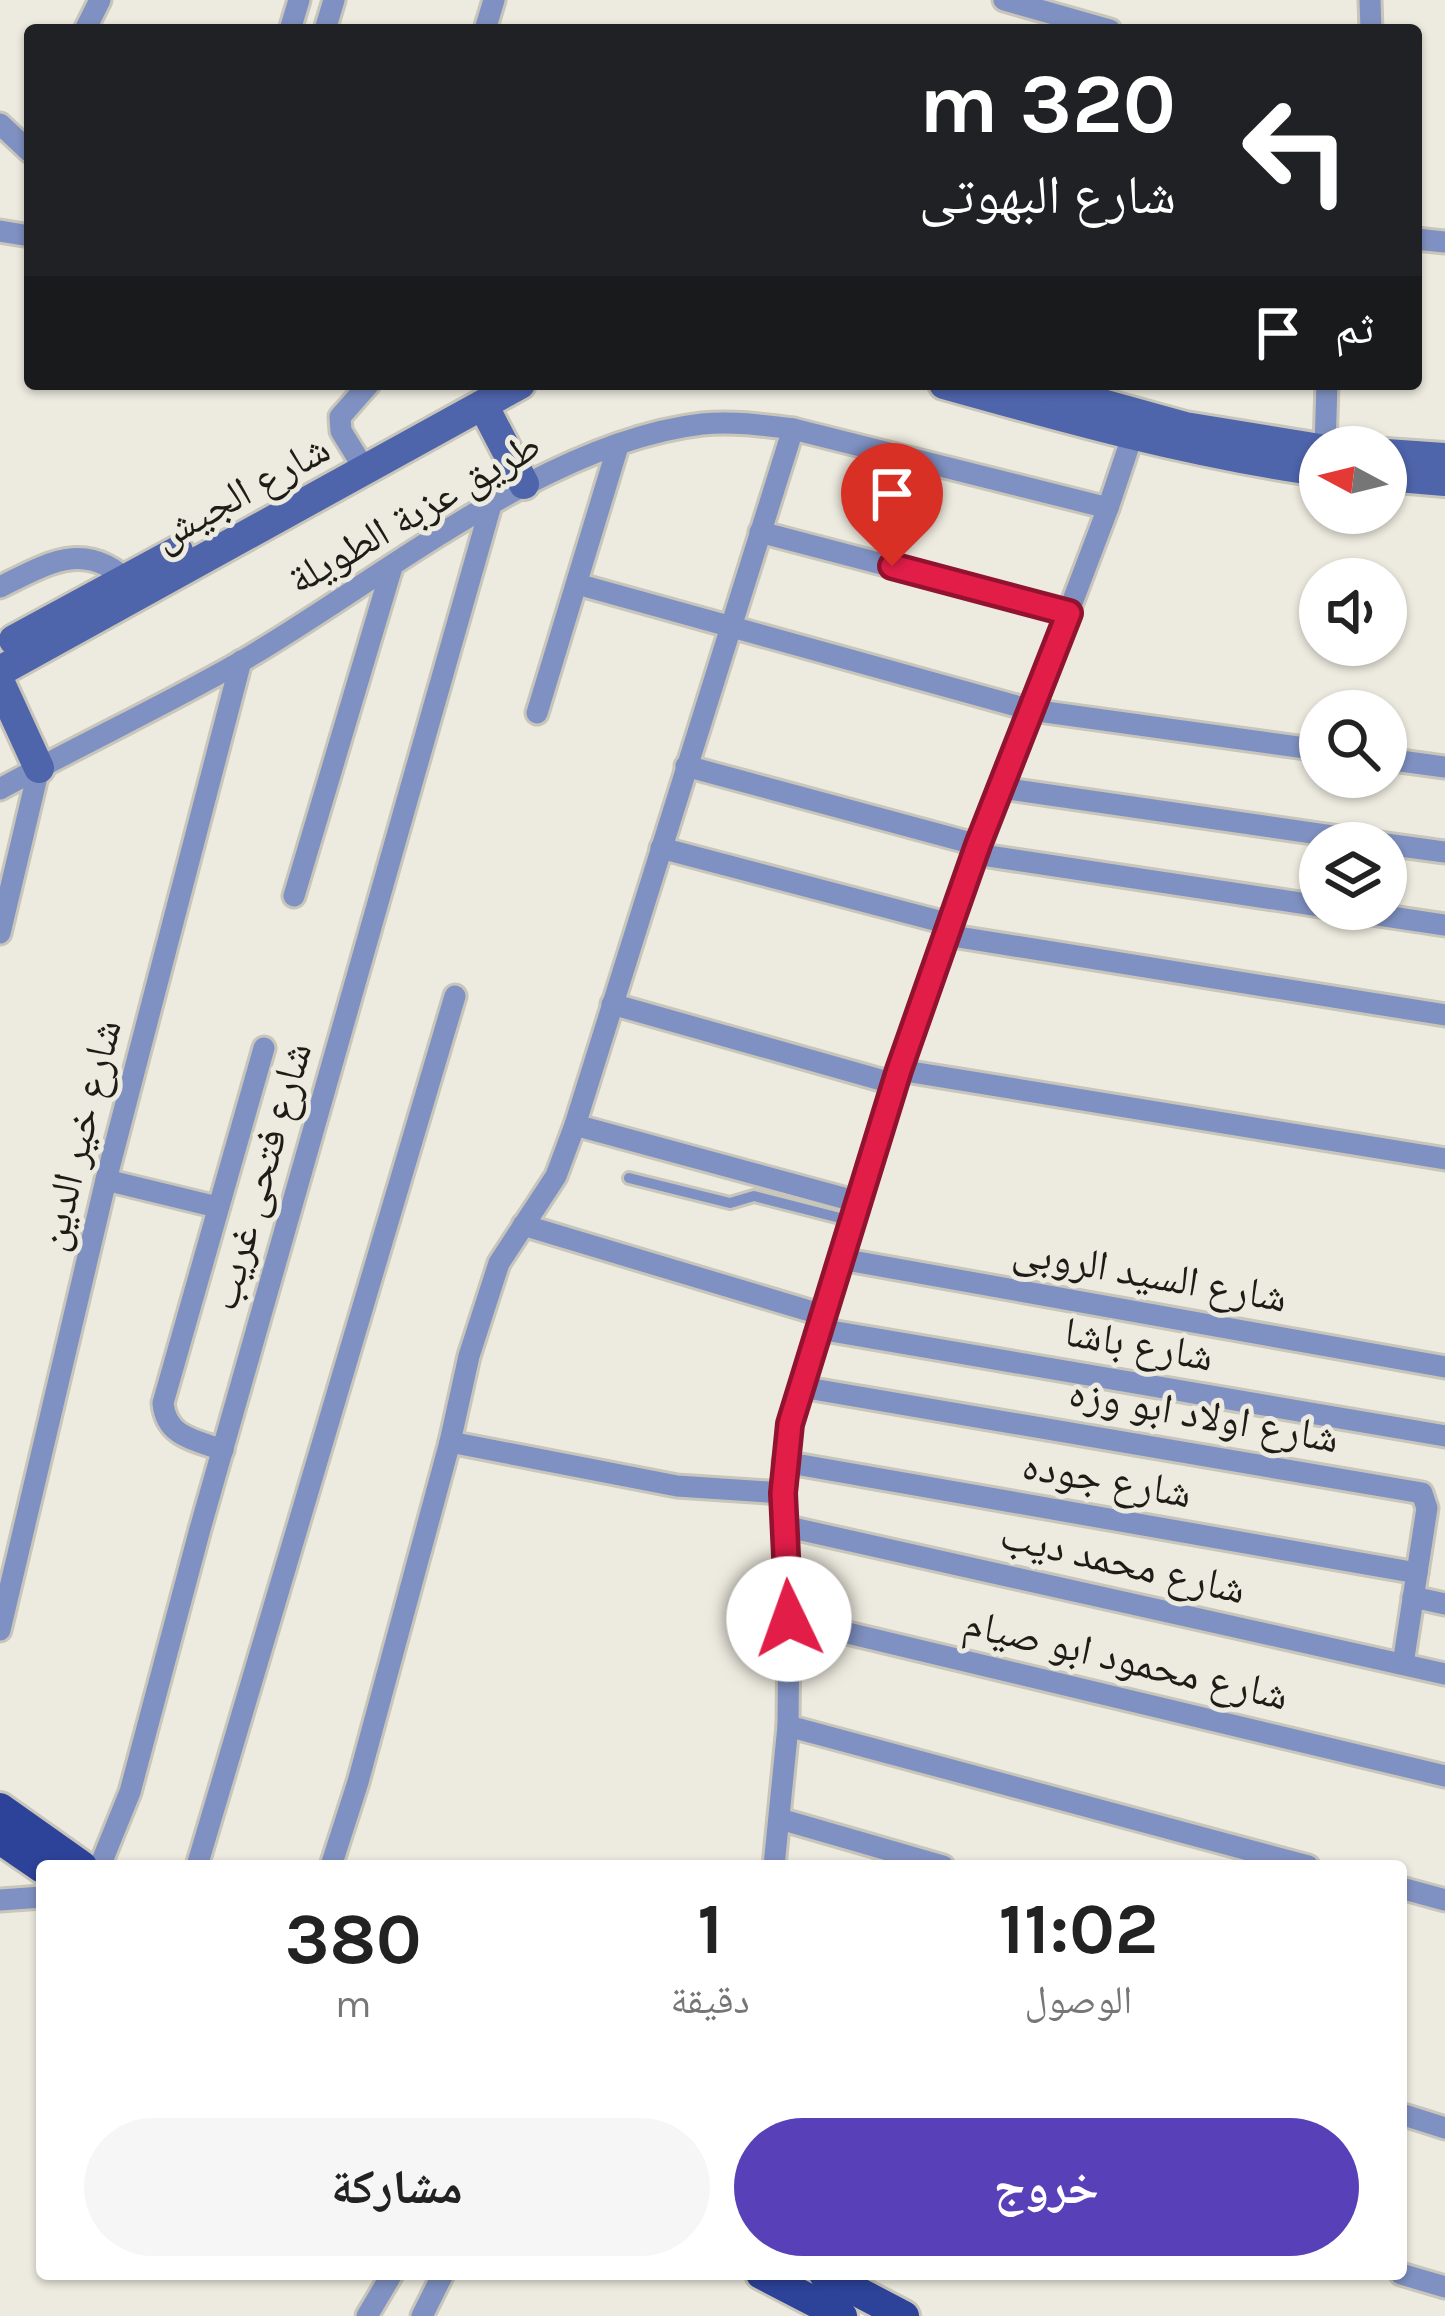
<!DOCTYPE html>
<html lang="ar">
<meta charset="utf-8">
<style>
body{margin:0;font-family:Karla,"Noto Naskh Arabic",sans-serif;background:#f6f6f6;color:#222;direction:rtl;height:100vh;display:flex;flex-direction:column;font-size:45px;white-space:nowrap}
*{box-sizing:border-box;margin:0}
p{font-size:39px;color:#767676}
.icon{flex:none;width:66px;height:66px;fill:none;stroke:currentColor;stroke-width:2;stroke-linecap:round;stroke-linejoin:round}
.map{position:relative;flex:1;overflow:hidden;direction:ltr}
.drawer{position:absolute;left:36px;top:1860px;width:1371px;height:420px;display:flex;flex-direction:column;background:#fff;border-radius:12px;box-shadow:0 3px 9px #0004;direction:rtl}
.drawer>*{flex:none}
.top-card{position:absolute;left:24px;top:24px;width:1398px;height:366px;border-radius:12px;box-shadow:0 3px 9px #0004;direction:rtl;background:#202124;color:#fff;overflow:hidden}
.needle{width:78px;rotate:277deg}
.controls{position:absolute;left:1299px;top:426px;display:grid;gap:24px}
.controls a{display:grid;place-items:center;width:108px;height:108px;border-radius:50%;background:#fff;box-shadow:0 3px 9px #0004;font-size:60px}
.pin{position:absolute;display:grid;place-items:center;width:102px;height:102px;color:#fff;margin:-123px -51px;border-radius:50% 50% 50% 0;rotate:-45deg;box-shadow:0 0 12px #0007}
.pin .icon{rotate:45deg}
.me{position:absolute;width:132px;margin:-66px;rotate:357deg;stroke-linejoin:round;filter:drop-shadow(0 0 9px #0008)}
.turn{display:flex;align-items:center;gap:42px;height:252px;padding:0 48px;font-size:54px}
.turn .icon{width:156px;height:156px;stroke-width:2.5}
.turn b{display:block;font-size:84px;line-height:102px}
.then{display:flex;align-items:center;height:114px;padding:0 48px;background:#0003;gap:24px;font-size:45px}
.eta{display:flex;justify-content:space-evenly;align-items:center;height:204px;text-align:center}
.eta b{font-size:72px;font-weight:700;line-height:84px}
.cta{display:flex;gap:24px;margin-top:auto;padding:24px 48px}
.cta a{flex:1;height:138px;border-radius:72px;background:#5740b8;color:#fff;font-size:48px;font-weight:700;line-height:138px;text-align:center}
.cta a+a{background:#f6f6f6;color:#222}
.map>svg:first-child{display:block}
</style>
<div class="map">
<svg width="1445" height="2316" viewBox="0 0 1445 2316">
<rect width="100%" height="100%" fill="#edeadf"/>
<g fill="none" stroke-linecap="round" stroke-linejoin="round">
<defs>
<path id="lane" d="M 629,1178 L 730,1203 L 754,1196 L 852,1221"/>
<g id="street">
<path d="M 1004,0 L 1110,30"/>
<path d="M 1370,0 L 1371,30"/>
<path d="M 85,30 L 100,0"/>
<path d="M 290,30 L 299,0"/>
<path d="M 325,30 L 334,0"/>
<path d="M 485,30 L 494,0"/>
<path d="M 0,124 L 30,152"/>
<path d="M 0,231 L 30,236"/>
<path d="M 1416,239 L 1445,242"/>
<path d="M 1325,447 L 1327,384"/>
<path d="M 357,457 L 341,431 L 340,417 L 369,384"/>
<path d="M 760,532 L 1069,613"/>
<path d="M 577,584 L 1031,710 L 1320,750"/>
<path d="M 0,587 C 50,562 88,538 134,587"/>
<path d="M 537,713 L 618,446"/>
<path d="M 1386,759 L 1445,767"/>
<path d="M 686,766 L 978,845"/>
<path d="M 1001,788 L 1381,843"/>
<path d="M 0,789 C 80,745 163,706 242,661 C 378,582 545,442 702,424 C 732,421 762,425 793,429 L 1108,508"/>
<path d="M 1386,844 L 1445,852"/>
<path d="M 661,848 L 950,924"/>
<path d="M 975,854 L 1320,906"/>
<path d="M 294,896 L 392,567"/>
<path d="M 1338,909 L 1445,925"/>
<path d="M 0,933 L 39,768"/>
<path d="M 946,935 L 1445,1015"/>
<path d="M 612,1004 L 895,1084"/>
<path d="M 899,1070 L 1445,1159"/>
<path d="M 575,1125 L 858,1202"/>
<path d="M 106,1180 L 217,1207"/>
<path d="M 523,1225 L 823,1315"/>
<path d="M 841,1259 L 1445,1367"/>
<path d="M 819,1329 L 1445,1436"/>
<path d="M 801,1387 L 1422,1493 L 1427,1508 L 1403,1664"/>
<path d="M 450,1442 L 677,1486 L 783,1493"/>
<path d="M 223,1450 C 195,1440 166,1437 163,1403 L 264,1048"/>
<path d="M 784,1462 L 1417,1573"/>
<path d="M 784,1526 L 1445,1674"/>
<path d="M 1413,1597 L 1445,1604"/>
<path d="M 789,1619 L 1445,1776"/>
<path d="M 0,1630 L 106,1180 L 241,661"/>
<path d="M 788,1726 L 1308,1866"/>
<path d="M 780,1819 L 943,1866"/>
<path d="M 100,1866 L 130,1792 L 200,1529 L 491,505"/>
<path d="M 197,1866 L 455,996"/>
<path d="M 331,1866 L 358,1782 L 450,1442 L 469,1356 L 499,1263 L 556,1176 L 575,1125 L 793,429"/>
<path d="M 774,1866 L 788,1726 L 789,1619 L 783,1493 L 790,1424 L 899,1070 L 946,935 L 1108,508 L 1137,422"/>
<path d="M 1401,1888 L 1445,1900"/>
<path d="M 0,1900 L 42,1897"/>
<path d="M 1401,2114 L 1445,2128"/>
<path d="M 1401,2274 L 1445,2287"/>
<path d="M 367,2316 L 392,2274"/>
<path d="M 422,2316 L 443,2274"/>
</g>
<g id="secondary">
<path d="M 944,384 C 1069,419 1191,453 1320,471"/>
<path d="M 1030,384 L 1185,427 L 1320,449"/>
<path d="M 483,405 L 524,484"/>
<path d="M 1386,454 L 1445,458"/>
<path d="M 1386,476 L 1445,481"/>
<path d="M 14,640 L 178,551"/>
<path d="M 0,671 L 520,384"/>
<path d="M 0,683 L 39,768"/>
</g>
<g id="primary">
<path d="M 0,1808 L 82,1866"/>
<path d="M 0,1839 L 42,1868"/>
<path d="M 761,2274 L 842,2316"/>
<path d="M 824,2274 L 904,2316"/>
</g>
</defs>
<use href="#lane" stroke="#c8c5bb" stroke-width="16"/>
<use href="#street" stroke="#c8c5bb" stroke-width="27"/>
<use href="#secondary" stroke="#c8c5bb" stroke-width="36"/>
<use href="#primary" stroke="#c8c5bb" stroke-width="36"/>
<use href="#lane" stroke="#7f91c2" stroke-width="10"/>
<use href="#street" stroke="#7f91c2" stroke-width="21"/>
<use href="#secondary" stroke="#4e64ab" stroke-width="30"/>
<use href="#primary" stroke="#2d4299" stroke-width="30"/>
</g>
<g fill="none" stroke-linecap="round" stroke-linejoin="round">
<defs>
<path id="route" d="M 789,1619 L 783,1493 L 790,1424 L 899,1070 L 978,845 L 1069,613 L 892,566"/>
</defs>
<use href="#route" stroke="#92132f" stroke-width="30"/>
<use href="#route" stroke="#e11d48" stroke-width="21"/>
</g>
<g text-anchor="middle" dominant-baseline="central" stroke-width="10" stroke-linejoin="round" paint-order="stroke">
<g font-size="42" fill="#1d1c17" stroke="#edeadf">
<text transform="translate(241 492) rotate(-29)">شارع الجيش</text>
<text transform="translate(414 512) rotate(-30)">طريق عزبة الطويلة</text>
<text transform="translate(79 1135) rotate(-76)">شارع خير الدين</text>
<text transform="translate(260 1176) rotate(-74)">شارع فتحى غريب</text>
<text transform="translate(1150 1274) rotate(10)">شارع السيد الروبى</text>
<text transform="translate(1139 1344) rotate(10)">شارع باشا</text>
<text transform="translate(1204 1415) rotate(10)">شارع اولاد ابو وزه</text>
<text transform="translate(1107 1479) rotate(10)">شارع جوده</text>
<text transform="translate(1123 1562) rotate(13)">شارع محمد ديب</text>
<text transform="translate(1126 1659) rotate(13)">شارع محمود ابو صيام</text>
</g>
</g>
</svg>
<div class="controls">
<a><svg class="needle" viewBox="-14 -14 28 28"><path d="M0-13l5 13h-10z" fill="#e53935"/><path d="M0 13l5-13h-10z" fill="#767676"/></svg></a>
<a><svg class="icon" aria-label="sound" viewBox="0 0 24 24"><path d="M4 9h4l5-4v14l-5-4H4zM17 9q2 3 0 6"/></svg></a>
<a><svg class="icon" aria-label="search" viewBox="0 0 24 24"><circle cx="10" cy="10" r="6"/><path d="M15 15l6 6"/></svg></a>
<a><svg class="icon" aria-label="layers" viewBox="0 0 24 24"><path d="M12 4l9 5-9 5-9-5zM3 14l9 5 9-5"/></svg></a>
</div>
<div class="pin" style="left:892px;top:566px;background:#d93025"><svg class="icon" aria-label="arrive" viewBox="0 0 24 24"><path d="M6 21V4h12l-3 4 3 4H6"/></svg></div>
<svg class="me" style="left:789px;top:1619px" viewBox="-20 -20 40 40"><circle r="19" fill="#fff"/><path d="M0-13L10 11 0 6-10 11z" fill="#e11d48"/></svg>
<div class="top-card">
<div class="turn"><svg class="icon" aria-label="left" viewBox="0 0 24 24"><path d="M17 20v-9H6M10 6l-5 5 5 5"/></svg><div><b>320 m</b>شارع البهوتى</div></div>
<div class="then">ثم<svg class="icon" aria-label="arrive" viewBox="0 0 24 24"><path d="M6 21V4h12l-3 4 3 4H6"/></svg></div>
</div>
<section class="drawer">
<div class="eta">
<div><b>11:02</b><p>الوصول</p></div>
<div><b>1</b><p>دقيقة</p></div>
<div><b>380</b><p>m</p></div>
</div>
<div class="cta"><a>خروج</a><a>مشاركة</a></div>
</section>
</div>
